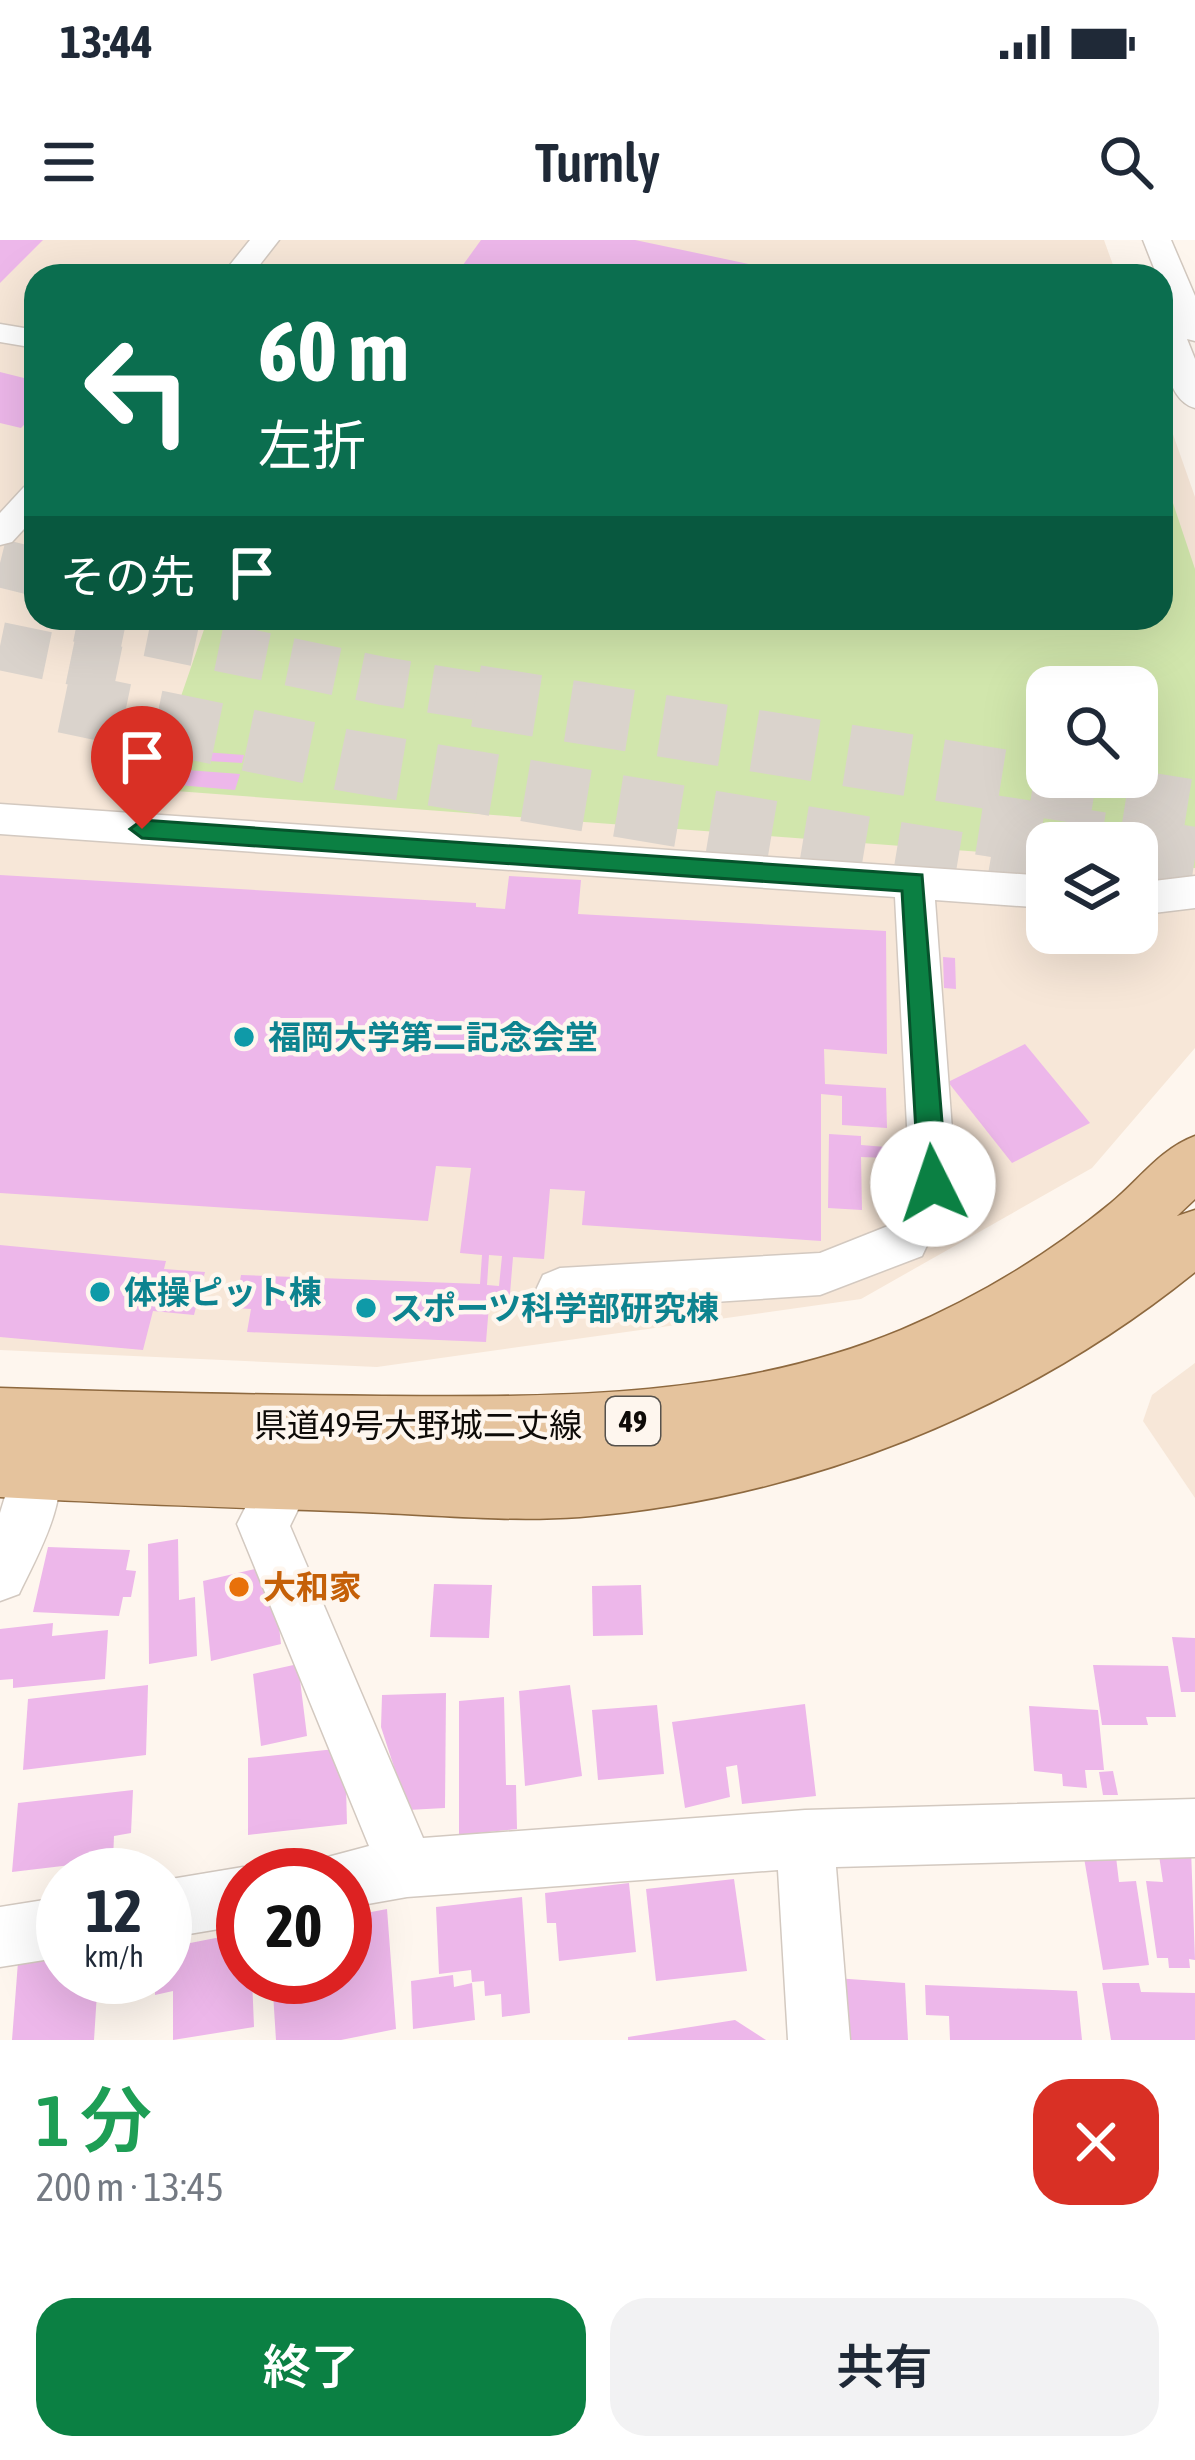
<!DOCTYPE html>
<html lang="ja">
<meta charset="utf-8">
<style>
body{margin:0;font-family:"Asap Condensed","Noto Sans JP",sans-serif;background:#f2f2f3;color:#1f2937;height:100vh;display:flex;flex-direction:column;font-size:45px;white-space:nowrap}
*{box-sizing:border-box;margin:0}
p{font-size:39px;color:#747a83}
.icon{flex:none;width:66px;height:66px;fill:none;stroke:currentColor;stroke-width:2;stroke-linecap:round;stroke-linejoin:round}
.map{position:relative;height:1800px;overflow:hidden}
.drawer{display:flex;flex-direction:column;background:#fff;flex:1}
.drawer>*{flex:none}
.guide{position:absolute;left:24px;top:24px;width:1149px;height:366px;border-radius:36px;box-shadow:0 12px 48px #0002;background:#0b6e4f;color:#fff;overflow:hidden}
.buttons{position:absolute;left:1026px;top:426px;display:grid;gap:24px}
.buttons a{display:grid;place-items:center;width:132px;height:132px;border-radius:24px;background:#fff;box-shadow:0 12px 48px #0002;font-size:60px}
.speed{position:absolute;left:36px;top:1608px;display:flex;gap:24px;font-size:60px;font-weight:700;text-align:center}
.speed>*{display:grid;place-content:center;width:156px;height:156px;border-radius:50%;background:#fff;box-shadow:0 12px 48px #0002;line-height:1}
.speed small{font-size:30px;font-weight:400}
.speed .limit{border:18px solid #d22;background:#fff;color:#111}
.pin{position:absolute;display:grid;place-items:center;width:102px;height:102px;color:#fff;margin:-123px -51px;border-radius:50% 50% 50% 0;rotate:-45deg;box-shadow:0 0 12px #0007}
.pin .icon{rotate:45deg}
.me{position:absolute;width:132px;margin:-66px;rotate:356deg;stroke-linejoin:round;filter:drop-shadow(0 0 9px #0008)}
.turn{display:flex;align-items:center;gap:42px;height:252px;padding:0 36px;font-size:54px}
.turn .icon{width:156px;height:156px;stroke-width:2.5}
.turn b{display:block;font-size:84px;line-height:102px}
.then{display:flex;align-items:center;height:114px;padding:0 36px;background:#0003;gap:24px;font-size:45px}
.round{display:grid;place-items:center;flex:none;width:126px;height:126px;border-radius:36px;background:#f2f2f3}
.headline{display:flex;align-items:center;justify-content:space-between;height:204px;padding:0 36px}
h1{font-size:72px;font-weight:600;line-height:90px;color:#1e9e55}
.primary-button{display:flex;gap:24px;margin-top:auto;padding:24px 36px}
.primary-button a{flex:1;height:138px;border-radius:36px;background:#0b8043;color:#fff;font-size:48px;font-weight:600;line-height:138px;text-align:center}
.primary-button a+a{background:#f2f2f3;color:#1f2937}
.status{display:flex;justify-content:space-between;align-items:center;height:84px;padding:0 60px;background:#fff;direction:ltr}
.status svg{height:33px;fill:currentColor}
header{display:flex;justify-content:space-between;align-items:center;height:156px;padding:0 36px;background:#fff;font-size:54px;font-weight:600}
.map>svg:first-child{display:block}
</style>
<div class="status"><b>13:44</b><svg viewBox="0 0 49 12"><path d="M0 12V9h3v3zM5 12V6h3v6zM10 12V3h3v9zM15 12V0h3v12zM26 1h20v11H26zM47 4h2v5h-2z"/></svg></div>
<header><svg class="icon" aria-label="menu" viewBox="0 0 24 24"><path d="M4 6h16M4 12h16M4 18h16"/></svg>Turnly<svg class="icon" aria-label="search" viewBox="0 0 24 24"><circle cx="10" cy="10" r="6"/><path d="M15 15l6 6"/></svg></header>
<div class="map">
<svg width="1195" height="1800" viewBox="0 0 1195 1800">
<rect width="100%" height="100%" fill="#fef6ee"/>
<g fill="#f7e7d8" fill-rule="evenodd">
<path d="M 0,0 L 1104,0 L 1117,36 L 36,36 L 36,378 L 1161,378 L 1161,160 L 1195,257 L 1195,808 L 1092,928 L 861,1059 L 377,1127 L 0,1110 ZM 1047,447 L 1137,447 L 1137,537 L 1047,537 ZM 1047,603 L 1137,603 L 1137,693 L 1047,693 Z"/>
<path d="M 1195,1123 L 1195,1258 L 1143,1181 L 1152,1155 Z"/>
</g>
<path fill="#d1e6ac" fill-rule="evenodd" d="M 1161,227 L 1195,329 L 1195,628 L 1137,624 L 1137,603 L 1047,603 L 1047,617 L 149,549 L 208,378 L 1161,378 ZM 1047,447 L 1137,447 L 1137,537 L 1047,537 Z"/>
<g fill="#edb7ea" fill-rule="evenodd">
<path d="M 0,0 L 43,0 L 0,43 Z"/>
<path d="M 481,0 L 635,0 L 806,36 L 455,36 Z"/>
<path d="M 0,132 L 36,141 L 36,172 L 21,188 L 0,183 Z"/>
<path d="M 177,510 L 244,515 L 242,523 L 175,519 Z"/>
<path d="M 173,529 L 240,534 L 235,550 L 167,544 Z"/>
<path d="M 0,635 L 476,663 L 476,667 L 505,669 L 509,636 L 581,640 L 578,674 L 886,691 L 887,814 L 824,809 L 825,844 L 886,848 L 887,888 L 842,885 L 842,856 L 821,854 L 821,1001 L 582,985 L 585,951 L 550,949 L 544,1019 L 513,1017 L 509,1066 L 489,1065 L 486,1102 L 247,1092 L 251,1069 L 235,1068 L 241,1035 L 480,1044 L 482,1015 L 460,1013 L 471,928 L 436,926 L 428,981 L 0,953 ZM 489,1015 L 502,1016 L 499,1046 L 487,1045 Z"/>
<path d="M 943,717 L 955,718 L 956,749 L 944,748 Z"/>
<path d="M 1025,804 L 1090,883 L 1012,923 L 948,842 Z"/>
<path d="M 829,894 L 861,896 L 861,905 L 886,907 L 887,918 L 861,917 L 862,970 L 828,968 Z"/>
<path d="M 0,1005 L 166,1021 L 164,1029 L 205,1032 L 194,1075 L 153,1071 L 143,1110 L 0,1097 Z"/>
<path d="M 178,1299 L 179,1360 L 195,1357 L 197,1416 L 149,1424 L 148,1304 Z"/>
<path d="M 48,1307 L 130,1310 L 126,1330 L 136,1331 L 131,1357 L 123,1357 L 119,1376 L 33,1372 Z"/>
<path d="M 272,1325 L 281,1404 L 211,1421 L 203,1341 Z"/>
<path d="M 434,1344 L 492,1345 L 489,1398 L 430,1397 Z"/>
<path d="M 641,1345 L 643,1395 L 593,1396 L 592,1346 Z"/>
<path d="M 53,1383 L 52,1396 L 108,1390 L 105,1439 L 13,1448 L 13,1439 L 0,1440 L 0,1389 Z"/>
<path d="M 1172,1397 L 1195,1398 L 1195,1452 L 1181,1452 Z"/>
<path d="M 298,1424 L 307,1496 L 261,1506 L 253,1434 Z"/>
<path d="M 1093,1425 L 1168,1426 L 1176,1477 L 1146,1477 L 1148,1485 L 1102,1485 Z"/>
<path d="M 148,1445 L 146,1515 L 23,1530 L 28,1459 Z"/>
<path d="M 570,1445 L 582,1536 L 525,1546 L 519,1451 Z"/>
<path d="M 446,1453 L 445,1568 L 408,1570 L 381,1487 L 382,1455 Z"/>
<path d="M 504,1457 L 506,1545 L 516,1545 L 517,1589 L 459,1595 L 459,1461 Z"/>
<path d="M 805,1464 L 816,1556 L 742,1564 L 737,1525 L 726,1527 L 730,1557 L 685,1568 L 672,1482 Z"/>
<path d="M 657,1465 L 664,1534 L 598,1540 L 592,1470 Z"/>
<path d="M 1029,1466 L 1098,1470 L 1104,1530 L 1085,1530 L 1087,1548 L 1063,1546 L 1062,1534 L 1034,1531 Z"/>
<path d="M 345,1508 L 347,1584 L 248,1595 L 248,1518 Z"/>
<path d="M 1113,1531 L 1118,1555 L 1103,1555 L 1099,1532 Z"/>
<path d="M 133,1550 L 131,1593 L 114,1596 L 113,1620 L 12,1632 L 18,1563 Z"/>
<path d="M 1081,1600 L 1114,1600 L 1119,1642 L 1136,1641 L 1149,1725 L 1103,1730 Z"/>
<path d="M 1158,1609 L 1191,1609 L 1195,1720 L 1189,1719 L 1190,1728 L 1169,1728 L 1168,1718 L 1157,1718 L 1146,1641 L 1163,1642 Z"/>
<path d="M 124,1623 L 123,1635 L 82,1635 L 83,1626 Z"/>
<path d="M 734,1639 L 747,1731 L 656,1741 L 646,1649 Z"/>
<path d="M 629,1643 L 636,1712 L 559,1721 L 556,1683 L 547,1683 L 545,1653 Z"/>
<path d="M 522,1657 L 530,1773 L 502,1777 L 501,1754 L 485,1756 L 484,1741 L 472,1742 L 471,1730 L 439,1734 L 436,1667 Z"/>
<path d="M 387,1669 L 396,1789 L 341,1800 L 276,1800 L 272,1737 L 345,1737 L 345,1686 L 350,1685 L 350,1676 Z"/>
<path d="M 241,1693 L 243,1737 L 252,1737 L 254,1787 L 173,1800 L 173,1751 L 155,1755 L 155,1737 L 165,1737 L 165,1715 L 175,1713 L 175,1706 Z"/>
<path d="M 63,1717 L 63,1737 L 98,1737 L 94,1800 L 12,1800 L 18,1722 Z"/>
<path d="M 453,1735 L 454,1747 L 472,1743 L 475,1780 L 413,1789 L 411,1741 Z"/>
<path d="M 835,1738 L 905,1743 L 908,1800 L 836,1800 Z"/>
<path d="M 1102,1743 L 1139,1743 L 1141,1752 L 1195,1753 L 1195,1800 L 1111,1800 Z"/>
<path d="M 925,1745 L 1077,1751 L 1082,1800 L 950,1800 L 949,1776 L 926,1775 Z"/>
<path d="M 735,1780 L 766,1800 L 628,1800 L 628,1797 Z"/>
</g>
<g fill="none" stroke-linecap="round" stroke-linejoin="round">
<g stroke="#dad3cc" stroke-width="48" stroke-dasharray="48 24" stroke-linecap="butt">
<path d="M 0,323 L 36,332"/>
<path d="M 78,378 L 383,441 L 495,459"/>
<path d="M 0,406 L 140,435"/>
</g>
<g stroke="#dad3cc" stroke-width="62" stroke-dasharray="62 32" stroke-linecap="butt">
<path d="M 476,456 L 1195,571"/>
<path d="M 64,462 L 344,520 L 1043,637"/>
<path d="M 980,584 L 1101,603"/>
<path d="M 1137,609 L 1195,618"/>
</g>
<defs>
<g id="minor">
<path d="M 250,0 L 279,0 L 251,36 L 221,36 Z"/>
<path d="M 1143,0 L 1171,0 L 1195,56 L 1195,101 L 1187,99 L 1195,119 L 1195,168 C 1161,159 1161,92 1161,64 L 1169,66 Z"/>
<path d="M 0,84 L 36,90 L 36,108 L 0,102 Z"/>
<path d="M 36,244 L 36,276 L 12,302 L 0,305 L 0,273 L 24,247 Z"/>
<path d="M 0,564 L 1047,636 L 1047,668 L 935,660 L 956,944 L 922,1016 L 820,1055 L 560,1072 L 543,1065 L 536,1050 L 543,1035 L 560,1028 L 820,1013 L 888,986 L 910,943 L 895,657 L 0,594 Z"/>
<path d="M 1195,636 L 1195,668 L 1137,675 L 1137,643 Z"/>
<path d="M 37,1203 L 55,1211 C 73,1254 38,1314 19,1354 L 0,1361 L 0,1273 L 19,1211 Z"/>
<path d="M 287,1214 L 305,1221 L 313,1239 L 290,1286 L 423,1598 L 805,1570 L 1195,1559 L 1195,1617 L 836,1627 L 850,1800 L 788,1800 L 778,1630 L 407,1657 L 345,1668 L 345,1635 L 318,1635 L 324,1618 L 369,1606 L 237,1284 L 269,1221 Z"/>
<path d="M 243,1627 L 263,1635 L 243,1635 L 243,1685 L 165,1698 L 165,1640 Z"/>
<path d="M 63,1657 L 63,1717 L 0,1727 L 0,1667 Z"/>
</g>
<path id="major" d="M 1195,896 L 1195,959 L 1177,976 L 1195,970 L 1195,1032 C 1022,1172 803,1259 580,1277 C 508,1282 435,1275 363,1272 C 242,1268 121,1264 0,1257 L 0,1148 C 127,1152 255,1155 382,1156 C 558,1157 735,1159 901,1090 C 976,1058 1048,1015 1111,963 C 1139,940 1160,909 1195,896 Z"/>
</defs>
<use href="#minor" stroke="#d3c9c0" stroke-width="3"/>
<use href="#major" stroke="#8e693f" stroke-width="3"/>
<use href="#minor" fill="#fff" fill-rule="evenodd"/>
<use href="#major" fill="#e5c39d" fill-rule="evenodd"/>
</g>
<path fill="#0b8043" stroke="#07532c" stroke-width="3" d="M 142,580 L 922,635 L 947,944 L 943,953 L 923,953 L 919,944 L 902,651 L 142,598 L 130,589 Z"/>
<g fill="#0f9aa8" stroke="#fef6ee" stroke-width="4.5">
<circle cx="244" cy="797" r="12"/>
<circle cx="100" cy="1052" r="12"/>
<circle cx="366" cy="1068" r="12"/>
</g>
<circle fill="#e8710a" stroke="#fef6ee" stroke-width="4.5" cx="239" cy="1347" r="12"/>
<g text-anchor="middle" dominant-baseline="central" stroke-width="9" stroke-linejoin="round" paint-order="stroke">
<rect fill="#fef6ee" stroke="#56524d" stroke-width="3" x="606" y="1157" width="54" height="48" rx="9"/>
<g font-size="30" font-weight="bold" fill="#0e0b08">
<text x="633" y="1181">49</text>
</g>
<g font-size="33" font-weight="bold" fill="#0d838f" stroke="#fef6ee" text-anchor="start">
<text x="268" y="797">福岡大学第二記念会堂</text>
<text x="124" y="1052">体操ピット棟</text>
<text x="390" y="1068">スポーツ科学部研究棟</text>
</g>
<g font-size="33" fill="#0e0b08" stroke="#fef6ee">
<text x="418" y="1185">県道49号大野城二丈線</text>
</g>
<g font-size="33" font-weight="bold" fill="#c56008" stroke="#fef6ee" text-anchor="start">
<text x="263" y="1347">大和家</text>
</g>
</g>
</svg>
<div class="buttons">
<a><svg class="icon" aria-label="search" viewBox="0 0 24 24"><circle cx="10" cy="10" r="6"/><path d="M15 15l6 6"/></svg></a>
<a><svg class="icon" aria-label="layers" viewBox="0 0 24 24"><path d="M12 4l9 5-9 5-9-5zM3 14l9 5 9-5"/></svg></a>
</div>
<div class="speed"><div>12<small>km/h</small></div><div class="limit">20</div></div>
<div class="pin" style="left:142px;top:589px;background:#d93025"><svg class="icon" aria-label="arrive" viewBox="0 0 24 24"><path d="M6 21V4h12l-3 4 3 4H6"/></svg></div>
<svg class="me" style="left:933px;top:944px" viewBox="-20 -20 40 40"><circle r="19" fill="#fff"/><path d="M0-13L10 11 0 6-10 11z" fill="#0b8043"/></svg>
<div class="guide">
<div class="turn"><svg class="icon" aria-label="left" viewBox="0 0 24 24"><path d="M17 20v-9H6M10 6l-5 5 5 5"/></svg><div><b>60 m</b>左折</div></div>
<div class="then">その先<svg class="icon" aria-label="arrive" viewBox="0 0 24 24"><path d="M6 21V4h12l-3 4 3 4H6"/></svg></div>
</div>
</div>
<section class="drawer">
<div class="headline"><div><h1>1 分</h1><p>200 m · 13:45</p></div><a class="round" style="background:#d93025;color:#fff"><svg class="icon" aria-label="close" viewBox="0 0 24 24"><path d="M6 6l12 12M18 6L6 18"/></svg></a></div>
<div class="primary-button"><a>終了</a><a>共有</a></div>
</section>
